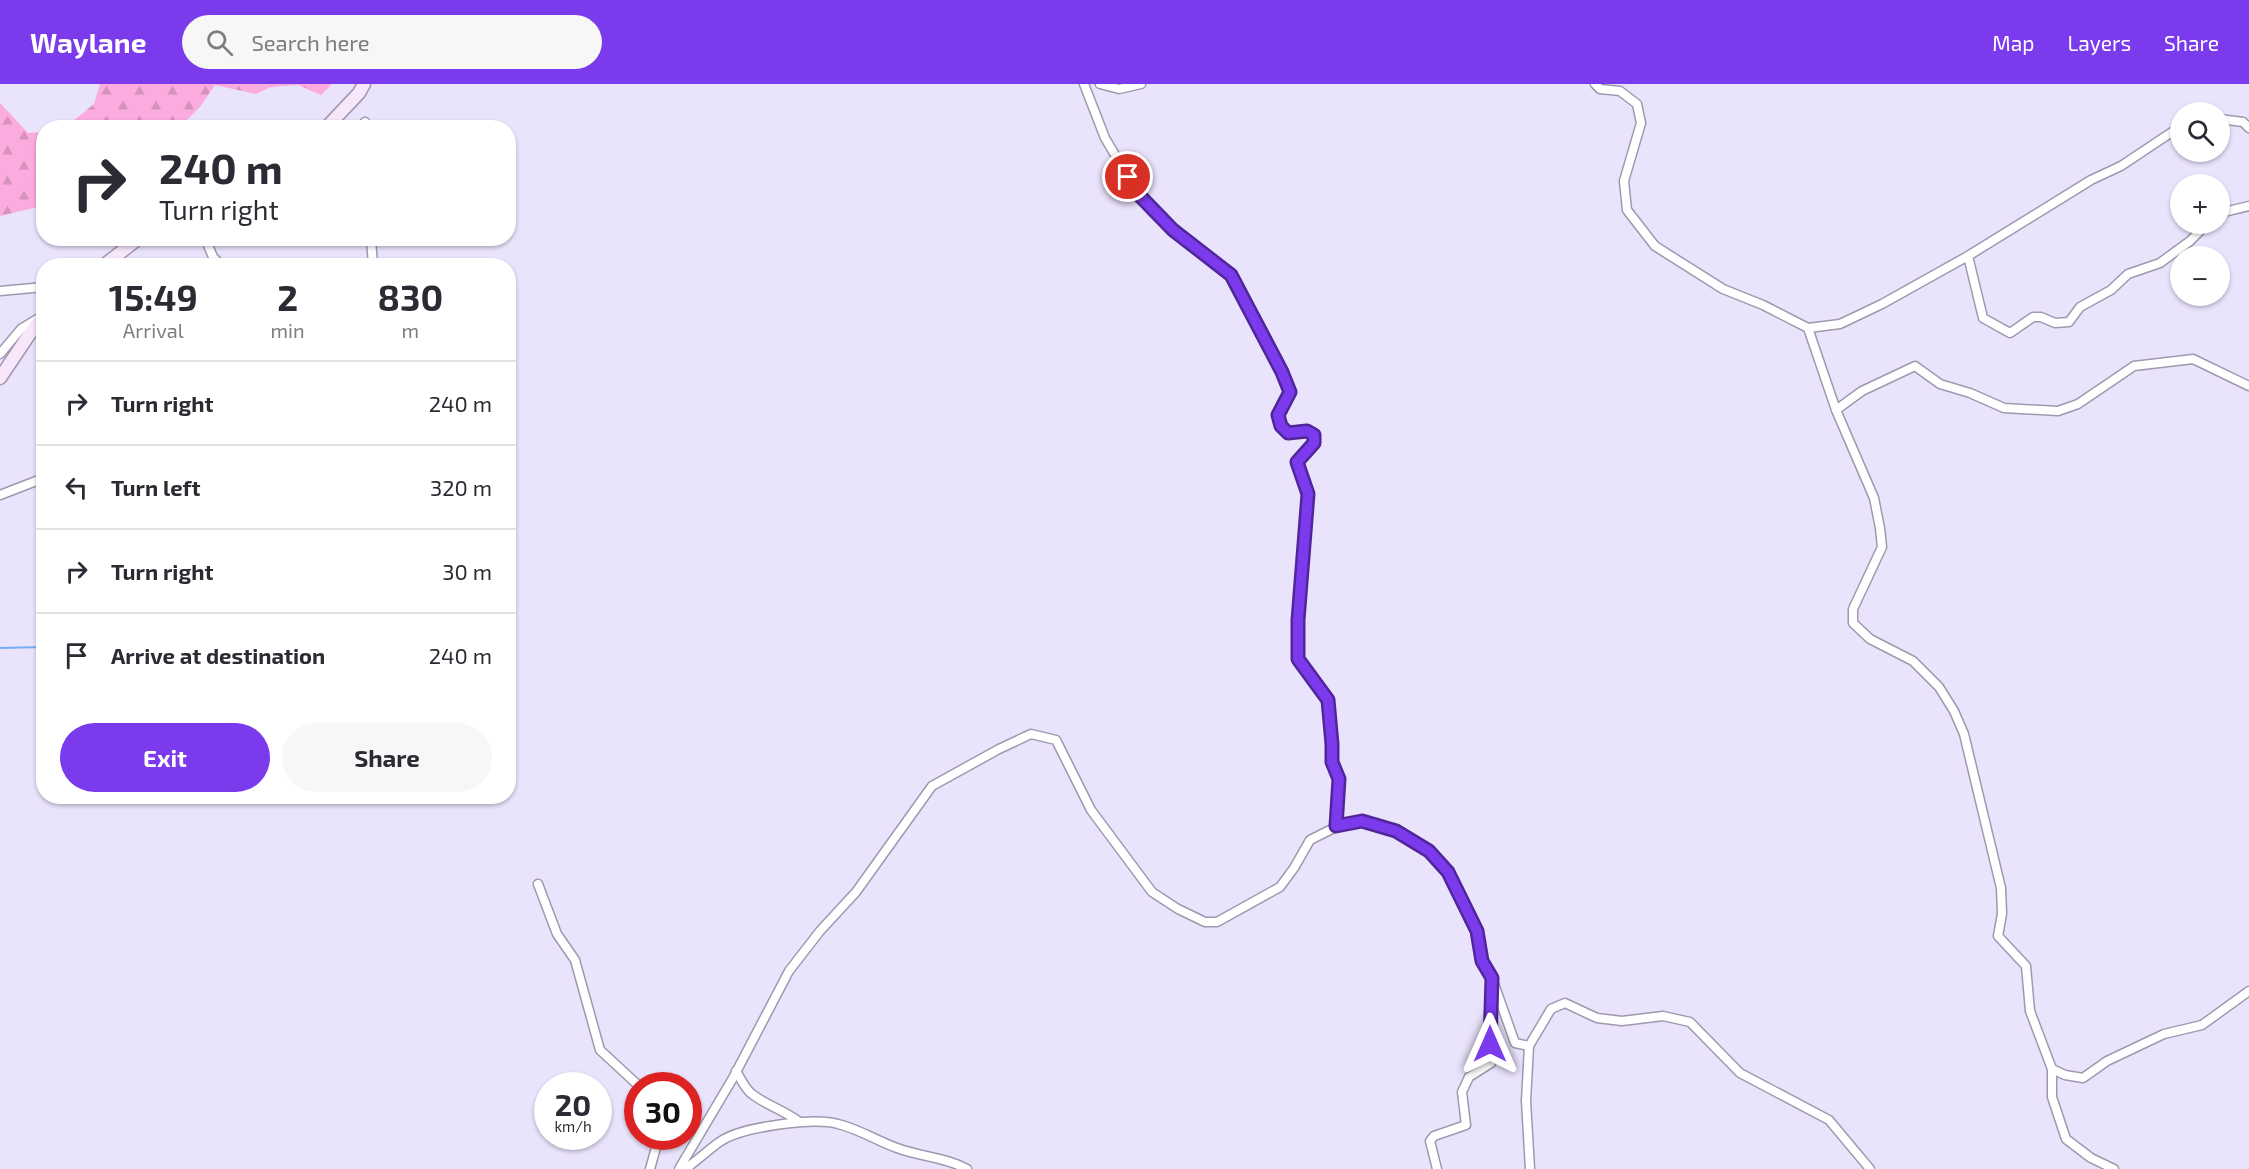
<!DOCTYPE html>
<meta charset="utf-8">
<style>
body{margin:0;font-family:"Exo 2",sans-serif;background:#f7f7f7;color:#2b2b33;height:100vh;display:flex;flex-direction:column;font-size:22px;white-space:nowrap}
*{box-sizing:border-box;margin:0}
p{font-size:20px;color:#7c7c81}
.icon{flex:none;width:33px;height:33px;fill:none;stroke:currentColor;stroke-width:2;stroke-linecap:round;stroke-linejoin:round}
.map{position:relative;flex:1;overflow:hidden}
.drawer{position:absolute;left:36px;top:174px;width:480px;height:546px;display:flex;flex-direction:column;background:#fff;border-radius:24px;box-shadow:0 2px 4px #0004}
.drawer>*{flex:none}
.guide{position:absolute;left:36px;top:36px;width:480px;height:126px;border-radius:24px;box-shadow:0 2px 4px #0004;background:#fff;color:#2b2b33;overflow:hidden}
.buttons{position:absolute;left:2170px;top:18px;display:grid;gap:12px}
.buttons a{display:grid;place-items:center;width:60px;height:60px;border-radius:50%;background:#fff;box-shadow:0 2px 4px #0004;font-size:30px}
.speed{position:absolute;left:534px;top:988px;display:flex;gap:12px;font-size:30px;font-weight:700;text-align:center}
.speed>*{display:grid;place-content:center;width:78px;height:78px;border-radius:50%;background:#fff;box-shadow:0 2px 4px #0004;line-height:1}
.speed small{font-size:15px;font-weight:400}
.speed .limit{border:9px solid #d22;background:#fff;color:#111}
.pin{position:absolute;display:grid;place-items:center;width:51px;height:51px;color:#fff;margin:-26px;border:3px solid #fff;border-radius:50%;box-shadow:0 2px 6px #0007}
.me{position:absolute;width:66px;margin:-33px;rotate:0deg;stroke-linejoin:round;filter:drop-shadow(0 0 4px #0008)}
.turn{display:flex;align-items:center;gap:21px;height:126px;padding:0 24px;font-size:27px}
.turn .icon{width:78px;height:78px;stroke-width:2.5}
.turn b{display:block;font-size:42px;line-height:51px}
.eta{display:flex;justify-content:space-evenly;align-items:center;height:102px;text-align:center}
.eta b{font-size:36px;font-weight:700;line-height:42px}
.button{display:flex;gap:12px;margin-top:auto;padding:12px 24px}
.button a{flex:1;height:69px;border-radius:36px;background:#7c3aed;color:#fff;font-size:24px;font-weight:700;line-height:69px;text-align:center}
.button a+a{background:#f7f7f7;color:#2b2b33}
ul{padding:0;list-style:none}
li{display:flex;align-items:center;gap:18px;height:84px;padding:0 24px;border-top:2px solid #e1e1e2}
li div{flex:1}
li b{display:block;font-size:22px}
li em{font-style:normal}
header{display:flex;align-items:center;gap:36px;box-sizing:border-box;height:84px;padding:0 30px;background:#7c3aed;color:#fff}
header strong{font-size:28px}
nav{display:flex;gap:33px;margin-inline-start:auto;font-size:21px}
.search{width:420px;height:54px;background:#f7f7f7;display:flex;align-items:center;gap:15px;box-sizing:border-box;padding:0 21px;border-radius:33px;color:#7c7c81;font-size:22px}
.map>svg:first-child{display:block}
</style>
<header>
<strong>Waylane</strong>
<div class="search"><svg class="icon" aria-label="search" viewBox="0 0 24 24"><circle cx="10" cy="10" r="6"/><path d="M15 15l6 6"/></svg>Search here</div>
<nav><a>Map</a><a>Layers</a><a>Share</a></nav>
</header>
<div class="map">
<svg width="2249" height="1085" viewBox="0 0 2249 1085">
<defs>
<pattern id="forest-firs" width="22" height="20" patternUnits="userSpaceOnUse" patternTransform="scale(1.5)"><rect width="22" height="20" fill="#fbabdd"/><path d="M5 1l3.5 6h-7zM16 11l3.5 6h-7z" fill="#d793be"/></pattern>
</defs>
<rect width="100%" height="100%" fill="#eae3fc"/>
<g fill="url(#forest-firs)">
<path d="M 100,0 L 332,0 L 321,11 L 298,1 L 271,3 L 256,10 L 215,1 L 200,23 L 180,43 L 66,43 L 94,20 Z"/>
<path d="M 0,19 L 28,49 L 44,48 L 43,119 L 34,124 L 0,132 Z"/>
</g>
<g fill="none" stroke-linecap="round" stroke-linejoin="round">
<path stroke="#76adf6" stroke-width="2" d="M 0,564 L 44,563"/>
<defs>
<g id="street">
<path d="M 1084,0 L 1105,54 L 1140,113 L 1173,146 L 1231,191 L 1282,288 L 1290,308 C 1280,324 1272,333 1288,349 L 1307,347 L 1315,351 L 1314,359 L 1297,378 L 1308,410 L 1298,536 L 1298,575 L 1327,617 L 1332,660 L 1332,678 L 1339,695 L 1336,743"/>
<path d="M 1100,0 L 1119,5 L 1141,0"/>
<path d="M 1595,0 L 1600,5 L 1620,7 L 1637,20 L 1641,39 L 1624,97 L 1627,126 L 1655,162 L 1723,205 L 1763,221 L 1808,244 L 1836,326 L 1874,414 L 1880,444 L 1882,463 L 1853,525 L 1853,539 L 1870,555 L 1913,577 L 1939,603 L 1954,627 L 1964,650 L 2001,804 L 2002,830 L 1998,852 L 2026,882 L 2030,927 L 2052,985 L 2052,1013 L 2066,1055 L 2091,1074 L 2114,1085"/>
<path d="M 2220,35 L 2243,38 L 2249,44"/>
<path d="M 364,44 L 365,38"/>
<path d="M 2220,129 L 2249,122"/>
<path d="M 205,154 L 213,173 L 222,182"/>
<path d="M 371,154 L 373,182"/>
<path d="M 1968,172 L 1983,234 L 2010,249 L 2033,233 L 2041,233 L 2055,239 L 2069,238 L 2080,223 L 2111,206 L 2128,190 L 2160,179 L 2190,157 L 2207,140"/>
<path d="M 0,207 L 44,203"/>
<path d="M 1808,244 L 1840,240 L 1882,220 L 1968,172 L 2091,96 L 2121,82 L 2181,42"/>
<path d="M 0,270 L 21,245 L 39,234"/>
<path d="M 1836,326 L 1862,307 L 1915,282 L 1940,300 L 1970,309 L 2004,324 L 2058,327 L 2078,320 L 2134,282 L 2193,275 L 2249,302"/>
<path d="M 0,411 L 44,394"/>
<path d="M 538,800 L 557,850 L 575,876 L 600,966 L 639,1002"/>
<path d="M 1529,962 L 1526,1017 L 1530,1085"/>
<path d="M 2052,985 L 2065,991 L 2083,994 L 2107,977 L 2164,950 L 2202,941 L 2249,907"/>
<path d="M 736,987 C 741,995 745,1005 752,1010 C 766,1021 783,1026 798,1037"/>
<path d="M 650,1085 L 659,1053"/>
<path d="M 679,1085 L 733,994 L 789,887 L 820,847 L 856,808 L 932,702 L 999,665 L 1031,650 L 1056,656 L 1091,726 L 1152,808 L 1178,825 L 1205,838 L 1217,838 L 1280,803 L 1294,784 L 1310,756 L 1336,743 L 1362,737 L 1382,741 L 1396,747 L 1429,767 L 1448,788 L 1464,818 L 1477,847 L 1482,877 L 1492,894 L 1515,959 L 1529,962 L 1551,925 L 1565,919 L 1597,934 L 1622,937 L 1663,932 L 1690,938 L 1740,989 L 1829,1036 L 1870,1085"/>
<path d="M 685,1085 C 698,1076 709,1065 721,1057 C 742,1043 814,1033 838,1040 C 859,1045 877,1057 897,1064 C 921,1073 945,1073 967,1085"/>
<path d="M 1437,1085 L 1430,1057 L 1434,1052 L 1466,1041 L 1462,1008 L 1469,993 L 1491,979 L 1490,941 L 1492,901"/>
</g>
<g id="secondary">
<path d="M 326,44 L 359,9 L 364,0"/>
<path d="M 103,182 L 139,154"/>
<path d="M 0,294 L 35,242 L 44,233"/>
</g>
</defs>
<use href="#street" stroke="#9f98af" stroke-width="11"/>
<use href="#secondary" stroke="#9f98af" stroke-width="15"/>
<use href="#street" stroke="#fff" stroke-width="8"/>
<use href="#secondary" stroke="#f8e6fb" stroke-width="12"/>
</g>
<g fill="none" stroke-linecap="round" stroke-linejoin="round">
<defs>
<path id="route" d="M 1128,93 L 1140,112 L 1173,146 L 1231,191 L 1282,288 L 1290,308 L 1278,331 L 1281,342 L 1288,349 L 1307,347 L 1314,351 L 1314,359 L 1297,378 L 1308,410 L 1298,536 L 1298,575 L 1328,616 L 1332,660 L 1332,678 L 1339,695 L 1336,742 L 1362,737 L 1396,747 L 1429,767 L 1448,788 L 1477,847 L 1482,877 L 1492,894 L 1490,960"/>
</defs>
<use href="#route" stroke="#51269a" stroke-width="15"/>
<use href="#route" stroke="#7c3aed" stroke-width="10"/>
</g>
</svg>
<div class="buttons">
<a><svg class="icon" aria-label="search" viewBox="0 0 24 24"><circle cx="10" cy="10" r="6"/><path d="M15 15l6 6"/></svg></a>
<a>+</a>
<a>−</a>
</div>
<div class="speed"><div>20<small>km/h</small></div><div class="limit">30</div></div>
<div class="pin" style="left:1128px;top:93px;background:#d93025"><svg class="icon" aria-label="arrive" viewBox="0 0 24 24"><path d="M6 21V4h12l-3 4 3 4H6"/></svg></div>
<svg class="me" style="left:1490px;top:960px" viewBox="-20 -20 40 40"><path d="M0-17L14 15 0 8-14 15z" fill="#7c3aed" stroke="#fff" stroke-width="4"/></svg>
<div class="guide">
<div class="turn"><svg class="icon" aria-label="right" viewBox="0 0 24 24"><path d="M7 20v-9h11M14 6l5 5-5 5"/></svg><div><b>240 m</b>Turn right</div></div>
</div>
<section class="drawer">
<div class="eta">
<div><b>15:49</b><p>Arrival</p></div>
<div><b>2</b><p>min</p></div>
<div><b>830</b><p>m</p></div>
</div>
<ul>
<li><svg class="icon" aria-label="right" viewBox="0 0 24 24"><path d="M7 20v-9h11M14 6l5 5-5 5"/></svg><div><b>Turn right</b></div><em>240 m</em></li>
<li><svg class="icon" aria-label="left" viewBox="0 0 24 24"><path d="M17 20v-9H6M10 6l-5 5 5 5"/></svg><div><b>Turn left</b></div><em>320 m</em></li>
<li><svg class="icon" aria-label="right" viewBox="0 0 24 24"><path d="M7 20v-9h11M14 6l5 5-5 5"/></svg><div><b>Turn right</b></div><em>30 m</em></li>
<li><svg class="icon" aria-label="arrive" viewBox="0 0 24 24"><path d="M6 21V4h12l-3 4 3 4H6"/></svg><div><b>Arrive at destination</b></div><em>240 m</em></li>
</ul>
<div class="button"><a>Exit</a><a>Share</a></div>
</section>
</div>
